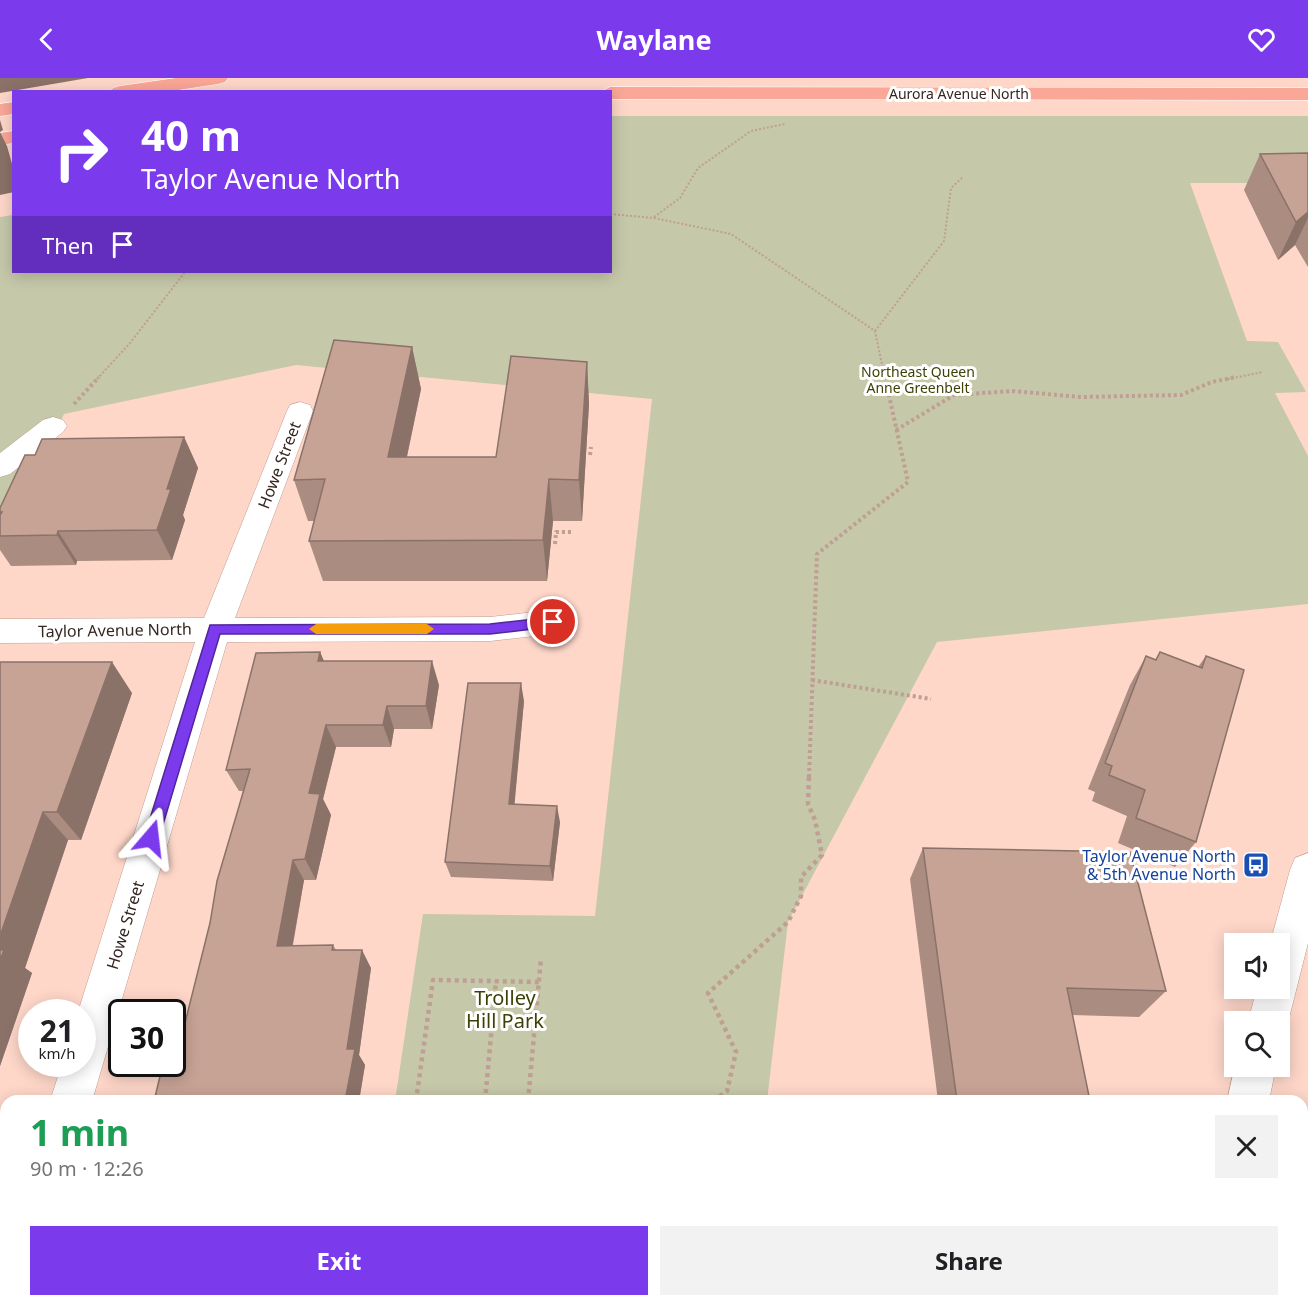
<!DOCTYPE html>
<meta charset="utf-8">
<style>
body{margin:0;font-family:"Noto Sans",sans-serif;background:#f2f2f2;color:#202124;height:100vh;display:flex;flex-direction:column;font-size:22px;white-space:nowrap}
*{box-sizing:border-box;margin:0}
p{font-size:20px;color:#757577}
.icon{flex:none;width:33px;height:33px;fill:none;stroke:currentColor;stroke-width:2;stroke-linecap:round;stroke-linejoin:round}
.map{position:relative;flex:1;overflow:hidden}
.panel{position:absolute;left:0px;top:1017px;width:1308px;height:212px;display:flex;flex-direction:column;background:#fff;border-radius:18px 18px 0 0;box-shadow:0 3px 15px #0003}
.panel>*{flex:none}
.banner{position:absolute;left:12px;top:12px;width:600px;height:183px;border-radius:0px;box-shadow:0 3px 15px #0003;background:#7c3aed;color:#fff;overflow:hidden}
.buttons{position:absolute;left:1224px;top:855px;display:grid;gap:12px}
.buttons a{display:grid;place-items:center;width:66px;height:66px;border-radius:0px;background:#fff;box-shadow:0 3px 15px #0003;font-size:30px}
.speed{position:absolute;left:18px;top:921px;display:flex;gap:12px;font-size:30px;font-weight:700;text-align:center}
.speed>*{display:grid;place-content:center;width:78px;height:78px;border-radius:50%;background:#fff;box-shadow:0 3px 15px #0003;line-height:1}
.speed small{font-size:15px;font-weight:400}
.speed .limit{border:3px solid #111;border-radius:9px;background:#fff;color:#111}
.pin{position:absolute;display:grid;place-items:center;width:51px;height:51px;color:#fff;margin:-26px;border:3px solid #fff;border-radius:50%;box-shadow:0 2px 6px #0007}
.me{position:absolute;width:66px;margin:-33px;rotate:17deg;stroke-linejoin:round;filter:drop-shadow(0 0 4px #0008)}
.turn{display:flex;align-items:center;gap:21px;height:126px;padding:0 30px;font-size:27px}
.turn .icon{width:78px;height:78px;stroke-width:2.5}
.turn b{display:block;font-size:42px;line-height:51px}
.then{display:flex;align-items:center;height:57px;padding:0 30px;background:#0003;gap:12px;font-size:22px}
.round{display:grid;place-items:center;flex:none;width:63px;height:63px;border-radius:0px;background:#f2f2f2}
.head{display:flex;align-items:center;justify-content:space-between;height:102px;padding:0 30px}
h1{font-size:36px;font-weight:700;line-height:45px;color:#1e9e55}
.cta{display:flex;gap:12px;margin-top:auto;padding:12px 30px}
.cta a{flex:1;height:69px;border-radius:0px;background:#7c3aed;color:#fff;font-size:24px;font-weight:700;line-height:69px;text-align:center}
.cta a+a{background:#f2f2f2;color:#202124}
header{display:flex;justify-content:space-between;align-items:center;height:78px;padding:0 30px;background:#7c3aed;color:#fff;font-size:27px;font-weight:700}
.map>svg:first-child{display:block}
</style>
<header><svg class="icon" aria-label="back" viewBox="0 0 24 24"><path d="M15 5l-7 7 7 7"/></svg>Waylane<svg class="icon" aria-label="heart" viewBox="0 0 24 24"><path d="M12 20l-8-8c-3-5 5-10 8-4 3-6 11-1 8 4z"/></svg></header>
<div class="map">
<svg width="1308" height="1228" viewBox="0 0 1308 1228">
<rect width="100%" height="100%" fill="#fed7c9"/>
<g fill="#c5c8a9">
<path d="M 611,38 L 1308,38 L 1308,105 L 1190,105 L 1247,263 L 1278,264 L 1306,314 L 1275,315 L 1308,378 L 1308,526 L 937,564 L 788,844 L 767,1023 L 395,1023 L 423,836 L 595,838 L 652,321 L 296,287 L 64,336 L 0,472 L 0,139 L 13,137 L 14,194 L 610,194 Z"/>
<path d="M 365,1222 L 828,1222 L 830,1228 L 364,1228 Z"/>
</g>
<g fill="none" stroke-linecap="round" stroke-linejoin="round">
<defs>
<g id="minor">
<path d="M 300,324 L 310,327 L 313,333 L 235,540 L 490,539 L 553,532 L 564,535 L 569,544 L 564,553 L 553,556 L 490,563 L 227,564 L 92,1023 L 50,1023 L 62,986 L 82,986 L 82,934 L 78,934 L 195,564 L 0,565 L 0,541 L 204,540 L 287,333 L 290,327 Z"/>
<path d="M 53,339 L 63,342 L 67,348 L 63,354 L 10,396 L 0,399 L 0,375 L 43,342 Z"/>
<path d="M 1308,775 L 1308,865 L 1288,944 L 1280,959 L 1280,944 L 1248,944 L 1257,910 L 1280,910 L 1280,866 L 1270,866 L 1290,792 L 1295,780 Z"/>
<path d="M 1235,988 L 1276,988 L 1269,1023 L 1227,1023 Z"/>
<path d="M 6,1201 L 6,1222 L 34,1222 L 32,1228 L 0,1228 L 0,1203 Z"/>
<path d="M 1169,1222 L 1215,1222 L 1214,1228 L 1168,1228 Z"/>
</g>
<g id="highway">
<path d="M 176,0 L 228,0 L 225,4 L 218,6 L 165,14 L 110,14 L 113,10 L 120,8 Z"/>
<path d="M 610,9 L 1308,10 L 1308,22 L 610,21 L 610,14 L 601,14 Z"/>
<path d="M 14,24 L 14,36 L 0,38 L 0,26 Z"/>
<path d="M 14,53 L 14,65 L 0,67 L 0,55 Z"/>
</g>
</defs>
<use href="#minor" stroke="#c19d90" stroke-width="1"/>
<use href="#highway" stroke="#fff" stroke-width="1"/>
<g stroke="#bf9f94" stroke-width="2" stroke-dasharray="2 2" stroke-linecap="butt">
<path d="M 610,136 L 654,140 L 731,156 L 875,253 L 885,301"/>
<path d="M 654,139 L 680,120 L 698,90 L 751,53 L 785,46"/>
<path d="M 875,253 L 944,163 L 951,110 L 963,99"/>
<path d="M 97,301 L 130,265 L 185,194"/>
<path d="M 1228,301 L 1263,294"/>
</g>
<g stroke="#bf9f94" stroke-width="4" stroke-dasharray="3 3" stroke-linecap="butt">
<path d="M 74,326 L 99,299"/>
<path d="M 896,352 L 954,317 L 1012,313 L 1081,319 L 1181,317 L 1212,304 L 1236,299"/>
<path d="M 590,377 L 591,369"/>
<path d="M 555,466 L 556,454 L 574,454"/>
<path d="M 812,602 L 931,621"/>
<path d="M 809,699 L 817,476 L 908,404 L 885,299"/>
</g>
<g stroke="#bf9f94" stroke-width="4.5" stroke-dasharray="4 4" stroke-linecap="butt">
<path d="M 416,1023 L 433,902 L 539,904"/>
<path d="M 485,1023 L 496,903"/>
<path d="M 528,1023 L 541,880"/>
<path d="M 713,1023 L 727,1013 L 736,974 L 708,915 L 788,844 L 801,818 L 801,799 L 822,777 L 815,742 L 808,726 L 809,698"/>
<path d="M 390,1222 L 390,1228"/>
<path d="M 670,1222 L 671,1228"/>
<path d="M 452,1228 L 458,1222"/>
<path d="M 510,1228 L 511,1222"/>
</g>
<use href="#minor" fill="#fff" fill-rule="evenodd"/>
<use href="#highway" fill="#faa797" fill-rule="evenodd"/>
</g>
<g fill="#ab8c81">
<path d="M 1308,75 L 1308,189 L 1295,167 L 1278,182 L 1244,112 L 1260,76 Z"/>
<path d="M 412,269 L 421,311 L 407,379 L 496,379 L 587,284 L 589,326 L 582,443 L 553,443 L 547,503 L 323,503 L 309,463 L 314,443 L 308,443 L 294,402 Z"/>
<path d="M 184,359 L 198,390 L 183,437 L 185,442 L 172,482 L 77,483 L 76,487 L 11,488 L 0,472 L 0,430 L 35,377 Z"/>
<path d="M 320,574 L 324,583 L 439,607 L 432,651 L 394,651 L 391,669 L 336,669 L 323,721 L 331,737 L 316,802 L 304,802 L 293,867 L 333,867 L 336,872 L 371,890 L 359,977 L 365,987 L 359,1023 L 154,1023 L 180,965 L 243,713 L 239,713 L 226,692 Z"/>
<path d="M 1160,574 L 1198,589 L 1206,578 L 1196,764 L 1175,789 L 1118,765 L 1127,738 L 1092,723 L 1095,714 L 1088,711 L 1130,607 L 1146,578 L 1155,582 Z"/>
<path d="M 0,584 L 132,615 L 81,762 L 68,762 L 25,890 L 32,895 L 0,988 Z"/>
<path d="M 524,623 L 514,726 L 560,744 L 553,803 L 451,799 L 445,784 Z"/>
<path d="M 923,770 L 1166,913 L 1139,939 L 1072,937 L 1090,1023 L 938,1023 L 910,801 Z"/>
<path d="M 963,1222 L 1051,1222 L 1040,1228 L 964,1228 Z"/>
</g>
<g fill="#8b7269">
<path d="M 0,0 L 88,0 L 0,15 Z"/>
<path d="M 0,42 L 3,52 L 0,54 L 7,68 L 14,93 L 14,114 L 0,117 Z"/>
<path d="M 1308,134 L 1308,140 L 1295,167 L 1278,182 L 1296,144 Z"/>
<path d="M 412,269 L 421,311 L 398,420 L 388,379 Z"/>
<path d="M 587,284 L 589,326 L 582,443 L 579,402 Z"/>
<path d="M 184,359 L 198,390 L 183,437 L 185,442 L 172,482 L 157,452 L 167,411 Z"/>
<path d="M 549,401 L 553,443 L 547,503 L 543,462 Z"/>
<path d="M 58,453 L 77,483 L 76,487 L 57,457 Z"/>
<path d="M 320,574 L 330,598 L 318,583 Z"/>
<path d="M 432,583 L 439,607 L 432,651 L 426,628 Z"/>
<path d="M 112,584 L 132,615 L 81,762 L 57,734 Z"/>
<path d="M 521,605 L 524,623 L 513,743 L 509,726 Z"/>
<path d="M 387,628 L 394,651 L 391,669 L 383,647 Z"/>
<path d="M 326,647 L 336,669 L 323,721 L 331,737 L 316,802 L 305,781 L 309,715 Z"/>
<path d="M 557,728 L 560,744 L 553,803 L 550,788 Z"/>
<path d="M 43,734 L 68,762 L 25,890 L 32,895 L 0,988 L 0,858 Z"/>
<path d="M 293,782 L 304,802 L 289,886 L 277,868 Z"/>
<path d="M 362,872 L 371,890 L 359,977 L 365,987 L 359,1023 L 345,1023 L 347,971 Z"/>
<path d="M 316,1222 L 330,1222 L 330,1228 L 315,1228 Z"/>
</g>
<g fill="#c7a396" stroke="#8b7269" stroke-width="1.5">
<path d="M 1308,75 L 1308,134 L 1296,144 L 1260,76 Z"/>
<path d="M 334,262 L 412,269 L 388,379 L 496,379 L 511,278 L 587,284 L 579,402 L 549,401 L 543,462 L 309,463 L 325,401 L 294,402 Z"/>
<path d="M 184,359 L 167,411 L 171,411 L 157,452 L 58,453 L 57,457 L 0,458 L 0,437 L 2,434 L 0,434 L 0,430 L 25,377 L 35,377 L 42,361 Z"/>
<path d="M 320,574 L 318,583 L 432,583 L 426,628 L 387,628 L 383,647 L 326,647 L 309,715 L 320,716 L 305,781 L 293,782 L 277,868 L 333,867 L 332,872 L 362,872 L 347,971 L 355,971 L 345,1023 L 154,1023 L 163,986 L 172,986 L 172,965 L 180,965 L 210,845 L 217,803 L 250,691 L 226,692 L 256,575 Z"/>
<path d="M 1160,574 L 1202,590 L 1206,578 L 1244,592 L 1196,764 L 1136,740 L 1145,712 L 1109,697 L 1112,688 L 1105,685 L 1146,578 L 1156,582 Z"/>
<path d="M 0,584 L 112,584 L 57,734 L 43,734 L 0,858 Z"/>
<path d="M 468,605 L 521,605 L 509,726 L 557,728 L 550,788 L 445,784 Z"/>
<path d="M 923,770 L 1130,774 L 1166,913 L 1067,910 L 1090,1023 L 957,1023 Z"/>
<path d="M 0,872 L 4,872 L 0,882 Z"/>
<path d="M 115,1222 L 316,1222 L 315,1228 L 114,1228 Z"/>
<path d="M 984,1222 L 1034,1222 L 1035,1228 L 985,1228 Z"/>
</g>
<path fill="#7c3aed" stroke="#51269a" stroke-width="1.5" d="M 553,539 L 558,541 L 560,544 L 558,548 L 490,556 L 220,556 L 159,760 L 156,765 L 151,767 L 146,765 L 144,760 L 210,547 L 490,546 Z"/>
<path fill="#f59e0b" d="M 316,546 L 427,546 L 434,551 L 427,556 L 316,556 L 309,551 Z"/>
<defs>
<symbol id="bus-square" viewBox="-11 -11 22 22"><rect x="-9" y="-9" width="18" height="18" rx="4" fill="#1a4fb4" stroke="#fff"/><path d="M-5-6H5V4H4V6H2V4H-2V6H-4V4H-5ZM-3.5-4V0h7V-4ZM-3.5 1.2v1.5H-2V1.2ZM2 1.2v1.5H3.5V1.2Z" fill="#fff"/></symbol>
</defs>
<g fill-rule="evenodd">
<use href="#bus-square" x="1241" y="772" width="30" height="30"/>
</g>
<g text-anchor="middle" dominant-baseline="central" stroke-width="6" stroke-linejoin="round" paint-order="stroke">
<g font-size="14" fill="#352621" stroke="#fff">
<text x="959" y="15">Aurora Avenue North</text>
</g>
<g font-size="14" fill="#3e4106" stroke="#fff">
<text x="918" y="293">Northeast Queen<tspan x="918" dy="16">Anne Greenbelt</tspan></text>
</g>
<g font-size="16" fill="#352621" stroke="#fff">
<text transform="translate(279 387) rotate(-69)">Howe Street</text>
<text transform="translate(115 552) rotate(-1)">Taylor Avenue North</text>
<text transform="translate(125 847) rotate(-73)">Howe Street</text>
</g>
<g font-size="16" fill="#164399" stroke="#fff" text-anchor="end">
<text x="1236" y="778">Taylor Avenue North<tspan x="1236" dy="18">&amp; 5th Avenue North</tspan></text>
</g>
<g font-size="20" fill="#3e4106" stroke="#fff">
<text x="505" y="919">Trolley<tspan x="505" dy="23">Hill Park</tspan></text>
</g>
</g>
</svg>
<div class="buttons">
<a><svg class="icon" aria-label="sound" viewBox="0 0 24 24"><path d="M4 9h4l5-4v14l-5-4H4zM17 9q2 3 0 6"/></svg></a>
<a><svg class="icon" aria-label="search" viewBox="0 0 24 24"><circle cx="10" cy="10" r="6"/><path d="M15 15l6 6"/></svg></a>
</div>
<div class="speed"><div>21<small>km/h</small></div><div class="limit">30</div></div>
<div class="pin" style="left:553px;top:544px;background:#d93025"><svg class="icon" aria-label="arrive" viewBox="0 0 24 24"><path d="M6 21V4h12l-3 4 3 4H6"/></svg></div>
<svg class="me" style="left:151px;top:760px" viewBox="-20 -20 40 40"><path d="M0-17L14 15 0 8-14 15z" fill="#7c3aed" stroke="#fff" stroke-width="4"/></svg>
<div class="banner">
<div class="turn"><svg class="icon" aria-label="right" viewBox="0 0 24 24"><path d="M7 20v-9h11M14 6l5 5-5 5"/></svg><div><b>40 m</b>Taylor Avenue North</div></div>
<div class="then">Then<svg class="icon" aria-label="arrive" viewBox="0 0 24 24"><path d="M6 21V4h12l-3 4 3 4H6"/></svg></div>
</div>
<section class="panel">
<div class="head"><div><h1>1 min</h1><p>90 m · 12:26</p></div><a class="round"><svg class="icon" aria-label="close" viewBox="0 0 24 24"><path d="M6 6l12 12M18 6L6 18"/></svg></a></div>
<div class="cta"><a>Exit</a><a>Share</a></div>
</section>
</div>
